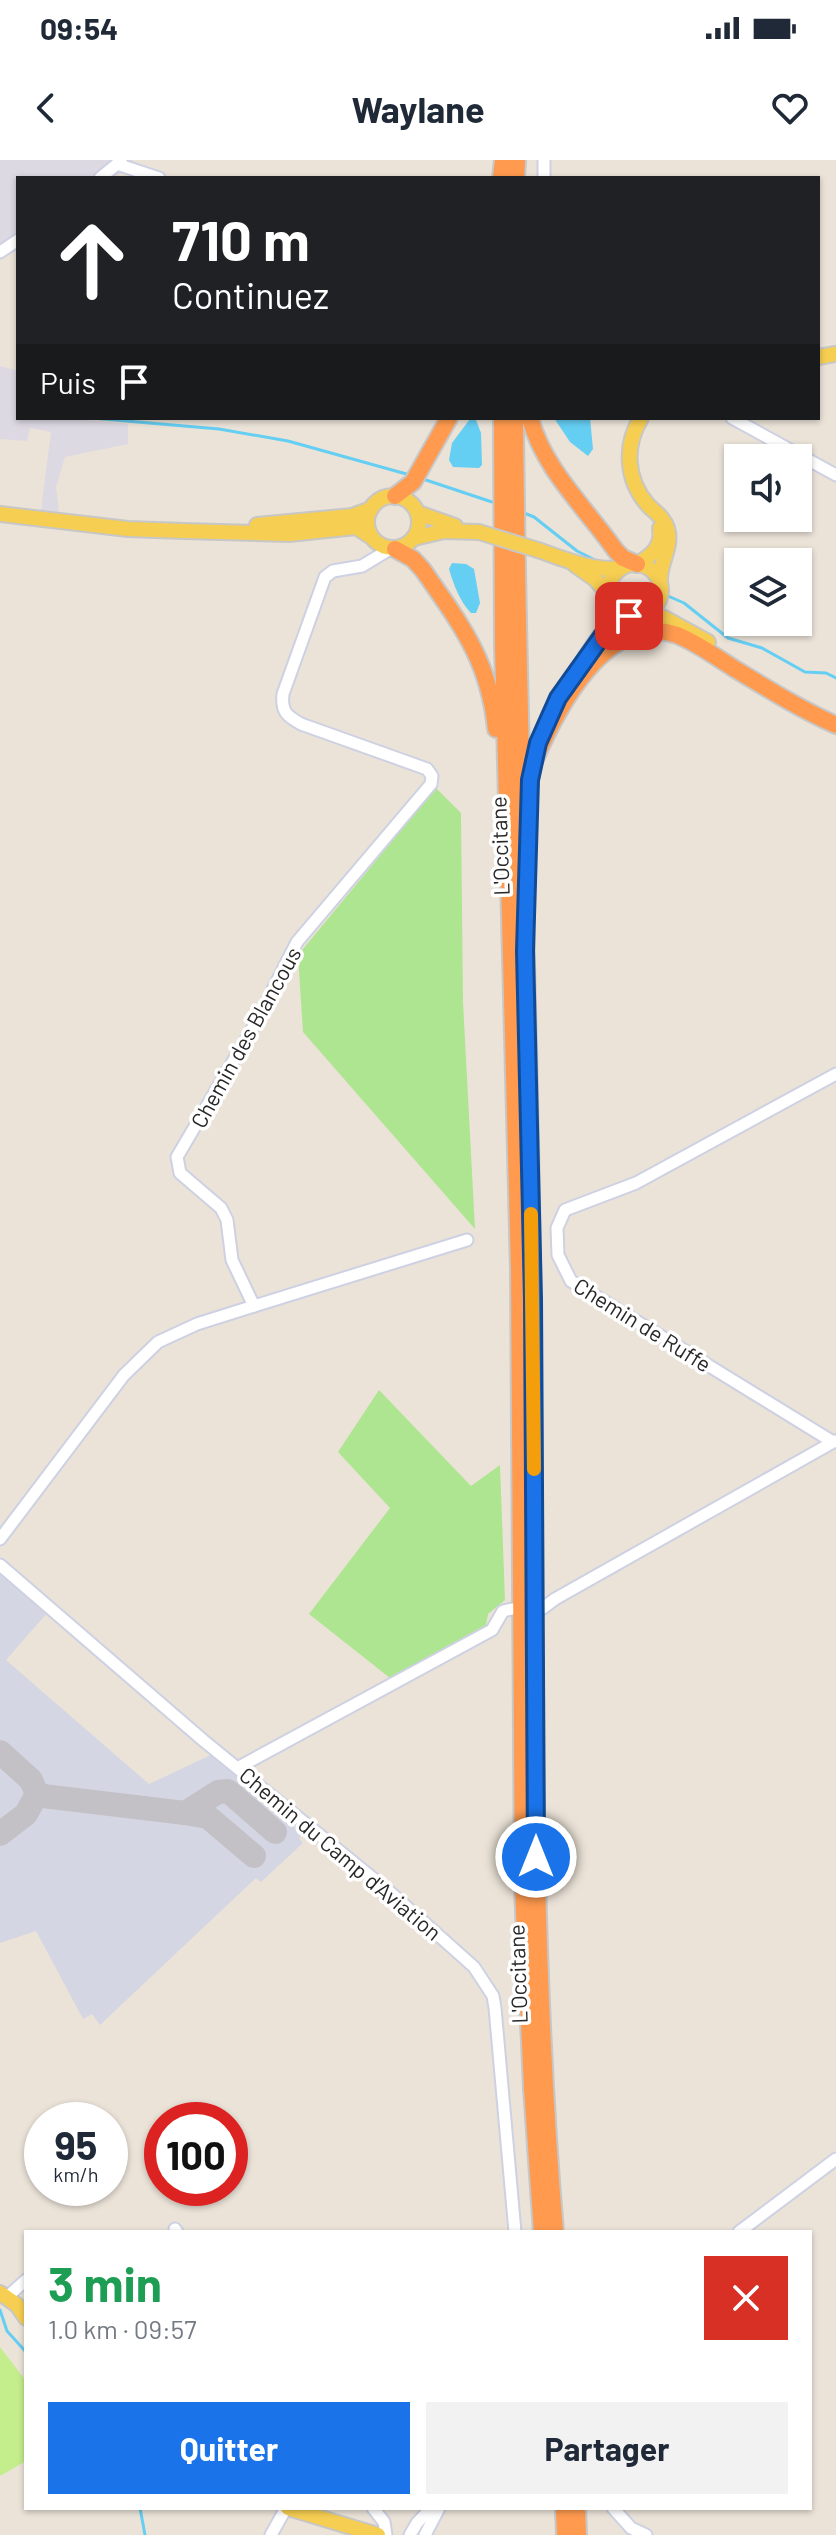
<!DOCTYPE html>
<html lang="fr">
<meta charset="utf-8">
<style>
body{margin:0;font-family:Barlow,sans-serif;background:#f2f2f3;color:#1f2937;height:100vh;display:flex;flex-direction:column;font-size:30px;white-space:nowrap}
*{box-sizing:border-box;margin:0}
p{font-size:26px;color:#747a83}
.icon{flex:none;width:44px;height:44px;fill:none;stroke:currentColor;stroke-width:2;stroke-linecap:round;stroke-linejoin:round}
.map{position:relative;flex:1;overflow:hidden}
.sheet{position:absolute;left:24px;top:2070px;width:788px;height:280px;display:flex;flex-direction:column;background:#fff;border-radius:0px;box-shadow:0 2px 6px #0004}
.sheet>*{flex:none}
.guide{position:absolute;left:16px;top:16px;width:804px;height:244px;border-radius:0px;box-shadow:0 2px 6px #0004;background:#202124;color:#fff;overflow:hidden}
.tools{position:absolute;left:724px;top:284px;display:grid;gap:16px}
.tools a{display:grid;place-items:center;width:88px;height:88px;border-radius:0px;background:#fff;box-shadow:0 2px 6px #0004;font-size:40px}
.speed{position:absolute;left:24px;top:1942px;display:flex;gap:16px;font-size:40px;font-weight:700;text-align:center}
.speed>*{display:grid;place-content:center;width:104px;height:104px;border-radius:50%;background:#fff;box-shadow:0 2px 6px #0004;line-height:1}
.speed small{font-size:20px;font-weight:400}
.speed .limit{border:12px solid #d22;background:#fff;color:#111}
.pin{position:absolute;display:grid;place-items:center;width:68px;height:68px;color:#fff;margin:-34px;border-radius:16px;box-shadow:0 4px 12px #0006}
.me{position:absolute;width:88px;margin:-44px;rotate:0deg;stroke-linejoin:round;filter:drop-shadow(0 0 6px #0008)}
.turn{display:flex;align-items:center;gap:28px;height:168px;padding:0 24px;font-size:36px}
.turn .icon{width:104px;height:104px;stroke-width:2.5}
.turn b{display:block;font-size:56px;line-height:68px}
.then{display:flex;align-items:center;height:76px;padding:0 24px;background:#0003;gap:16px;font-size:30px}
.round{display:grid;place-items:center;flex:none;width:84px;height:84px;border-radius:0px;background:#f2f2f3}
.headline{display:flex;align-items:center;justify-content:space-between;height:136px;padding:0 24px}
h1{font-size:48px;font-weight:700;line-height:60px;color:#1e9e55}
.primary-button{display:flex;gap:16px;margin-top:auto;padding:16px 24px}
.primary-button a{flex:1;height:92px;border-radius:0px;background:#1a73e8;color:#fff;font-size:32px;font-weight:700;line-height:92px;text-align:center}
.primary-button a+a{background:#f2f2f3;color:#1f2937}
.status{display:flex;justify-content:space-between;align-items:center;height:56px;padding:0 40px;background:#fff;direction:ltr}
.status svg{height:22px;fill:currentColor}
header{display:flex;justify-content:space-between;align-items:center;height:104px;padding:0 24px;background:#fff;font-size:36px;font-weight:700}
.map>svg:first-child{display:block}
</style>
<div class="status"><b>09:54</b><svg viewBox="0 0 49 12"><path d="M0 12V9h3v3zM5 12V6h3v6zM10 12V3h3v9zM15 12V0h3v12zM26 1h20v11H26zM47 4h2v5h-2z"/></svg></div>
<header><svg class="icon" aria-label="back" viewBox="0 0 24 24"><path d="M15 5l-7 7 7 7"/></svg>Waylane<svg class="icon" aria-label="heart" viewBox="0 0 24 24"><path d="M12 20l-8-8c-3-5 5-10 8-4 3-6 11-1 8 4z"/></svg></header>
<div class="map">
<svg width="836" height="2375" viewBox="0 0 836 2375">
<rect width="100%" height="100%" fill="#ebe3d8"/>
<g fill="#dcd9e3">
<path d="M 0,0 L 133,0 L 115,18 L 18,18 L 18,88 L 0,100 Z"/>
<path d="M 0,206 L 18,211 L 18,258 L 65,258 L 128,264 L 128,284 L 65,297 L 56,327 L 59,352 L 41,350 L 51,272 L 30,268 L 27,281 L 0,279 Z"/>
</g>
<path fill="#d4d7e3" d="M 0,1411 L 48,1452 L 6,1500 L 149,1624 L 211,1595 L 306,1671 L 299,1678 L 303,1683 L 261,1722 L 256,1718 L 100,1865 L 92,1854 L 83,1859 L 36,1771 L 0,1783 Z"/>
<g fill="#aee591">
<path d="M 436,628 L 461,653 L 463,842 L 475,1069 L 303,872 L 298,795 Z"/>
<path d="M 379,1230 L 471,1326 L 500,1305 L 505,1440 L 488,1454 L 486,1465 L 390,1518 L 309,1454 L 390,1348 L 338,1292 Z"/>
</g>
<path fill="#c4ed8c" d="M 0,2187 L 26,2221 L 26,2301 L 0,2316 Z"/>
<g fill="#65cef3">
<path d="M 554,258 L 590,258 L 593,289 L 588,296 L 570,282 Z"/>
<path d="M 470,259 L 476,260 L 481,273 L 482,305 L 479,308 L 453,307 L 449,300 L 452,283 Z"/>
<path d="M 452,403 L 466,404 L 474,409 L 480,443 L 476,453 L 471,453 C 460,442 453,423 449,409 Z"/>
</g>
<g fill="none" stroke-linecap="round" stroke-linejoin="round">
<g stroke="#65cef3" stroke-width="3">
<path d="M 91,258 L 219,269 L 288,281 L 410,315"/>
<path d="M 423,319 L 492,342"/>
<path d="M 524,353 L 534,357 L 577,391 L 599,402"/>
<path d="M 668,436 L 684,443 L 728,478 L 762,488 L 805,512 L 826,513 L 836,518"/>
<path d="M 0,2150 L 7,2171 L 26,2192"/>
<path d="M 140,2348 L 145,2375"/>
</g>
<g stroke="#c3c1c6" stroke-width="24">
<path d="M 0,1592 L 31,1620 L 37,1634 L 26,1654 L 0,1674"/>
<path d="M 37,1632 L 43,1636 L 185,1653 L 218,1632 L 228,1631 L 275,1672"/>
<path d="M 185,1653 L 208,1657 L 254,1696"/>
</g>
<defs>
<g id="minor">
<path d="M 544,0 L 544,18"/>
<path d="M 117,4 L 159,18"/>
<path d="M 100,18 L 121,1"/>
<path d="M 0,92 L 18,80"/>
<path d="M 732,258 L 836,315"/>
<path d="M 254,1146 L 467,1080"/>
<path d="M 833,1282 L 571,1121 L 558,1095 L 557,1068 L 565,1050 L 636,1023 L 836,914"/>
<path d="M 0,1379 L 124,1215 L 158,1182 L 197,1164 L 254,1146 L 232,1100 L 227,1060 L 221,1048 L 180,1013 L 177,997 L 258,859 L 297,782 L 431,624 L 432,616 L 427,609 L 301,564 C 287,556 281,552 283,534 L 325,417 L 333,411 L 362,406 L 390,389"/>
<path d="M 0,1405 L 204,1581 L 391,1733 L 474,1807 L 493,1836 L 495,1848 L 515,2072"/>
<path d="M 543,1448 L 555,1439 L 835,1281"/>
<path d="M 239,1607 L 492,1470 L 503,1451 L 512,1449"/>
<path d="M 175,2069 L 177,2072"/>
<path d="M 739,2072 L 836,1999"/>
<path d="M 7,2137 L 26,2120"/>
<path d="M 373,2348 L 384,2362 L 386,2375"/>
<path d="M 613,2348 L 631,2368 L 646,2375"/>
<path d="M 271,2375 L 286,2348"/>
<path d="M 410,2375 L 417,2363 L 431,2348"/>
<path d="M 425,2375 L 439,2348"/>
</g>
<g id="major">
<path d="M 818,197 L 836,194"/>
<path d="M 641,258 C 624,286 626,319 647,344 C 655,353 663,356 667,368 C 673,387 659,402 660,422"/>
<circle cx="393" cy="362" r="26"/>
<path d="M 418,353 L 455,366"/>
<path d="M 0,354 L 128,369 L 184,371 L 289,374 L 356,367 L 370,376"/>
<path d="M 257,365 L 352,356 L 371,349"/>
<path d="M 414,378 L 444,371 L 479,372"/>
<path d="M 538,390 C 564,399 594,412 621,408"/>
<circle cx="635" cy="430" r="26"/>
<path d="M 637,404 C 652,396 663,386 660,368"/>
<path d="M 575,405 L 595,419 L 609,435"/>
<path d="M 647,454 L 664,458 L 708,482"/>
<path d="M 0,2133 L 17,2145 L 26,2158"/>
<path d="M 288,2348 L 378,2375"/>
</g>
<g id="highway">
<path d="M 501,18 L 503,0"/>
<path d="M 516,18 L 517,0"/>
<path d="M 502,258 L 503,485 L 519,1109 L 523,1728 L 532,1928 L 542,2072"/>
<path d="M 515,258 C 517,544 529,829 532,1115 C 536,1434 528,1754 555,2072"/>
<path d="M 530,258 C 544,310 586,348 616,391 L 623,398 L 637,404"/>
<path d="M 395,336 L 413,322 L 449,258"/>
<path d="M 395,389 L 413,399 L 423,410 C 461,465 489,500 496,569"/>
<path d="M 586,498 C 598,481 607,461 629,456"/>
<path d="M 532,606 C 554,554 605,450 677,475 C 697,483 716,497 735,509 C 768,529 800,549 836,565"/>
<path d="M 564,2348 L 565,2375"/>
<path d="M 577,2348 L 578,2375"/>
</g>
</defs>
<use href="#minor" stroke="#cdd1e2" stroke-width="15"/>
<use href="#major" stroke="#c7c7c7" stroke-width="18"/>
<use href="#highway" stroke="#c7c7c7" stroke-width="20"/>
<use href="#minor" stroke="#fff" stroke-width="11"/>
<use href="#major" stroke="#f6ce52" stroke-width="14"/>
<use href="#highway" stroke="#ff9a4f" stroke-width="16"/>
<defs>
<path id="major-bridge" d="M 479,372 L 538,390"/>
</defs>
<use href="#major-bridge" stroke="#c7c7c7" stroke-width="18" stroke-linecap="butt"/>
<use href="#major-bridge" stroke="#f6ce52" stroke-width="14"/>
</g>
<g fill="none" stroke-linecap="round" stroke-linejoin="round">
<defs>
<path id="route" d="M 536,1697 L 533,1139 L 525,791 L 530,620 L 538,583 L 558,538 L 610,465 L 619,458 L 629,456"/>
</defs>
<use href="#route" stroke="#114b97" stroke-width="20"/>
<use href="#route" stroke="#1a73e8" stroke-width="14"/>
<path stroke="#f59e0b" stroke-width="14" d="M 531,1054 L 534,1309"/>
</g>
<g text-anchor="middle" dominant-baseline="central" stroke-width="7" stroke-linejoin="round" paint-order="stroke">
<g font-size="22" fill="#282828" stroke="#fff">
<text transform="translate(499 686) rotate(-92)">L'Occitane</text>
<text transform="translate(245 877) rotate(-61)">Chemin des Blancous</text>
<text transform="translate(643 1164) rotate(32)">Chemin de Ruffe</text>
<text transform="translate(341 1693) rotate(40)">Chemin du Camp d'Aviation</text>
<text transform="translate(517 1814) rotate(-92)">L'Occitane</text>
</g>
</g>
</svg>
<div class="tools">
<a><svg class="icon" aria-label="sound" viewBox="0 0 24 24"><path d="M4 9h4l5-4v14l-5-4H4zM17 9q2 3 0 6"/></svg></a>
<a><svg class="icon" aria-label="layers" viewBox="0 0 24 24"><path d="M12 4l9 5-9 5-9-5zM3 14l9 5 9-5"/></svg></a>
</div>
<div class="speed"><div>95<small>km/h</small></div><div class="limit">100</div></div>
<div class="pin" style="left:629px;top:456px;background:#d93025"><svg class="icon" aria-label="arrive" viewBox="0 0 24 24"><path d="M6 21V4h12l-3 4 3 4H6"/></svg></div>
<svg class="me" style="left:536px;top:1697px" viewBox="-20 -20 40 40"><circle r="17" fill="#1a73e8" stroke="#fff" stroke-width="3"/><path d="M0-11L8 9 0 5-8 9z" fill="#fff"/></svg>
<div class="guide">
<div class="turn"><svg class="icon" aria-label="ahead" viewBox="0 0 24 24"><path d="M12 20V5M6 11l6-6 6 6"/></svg><div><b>710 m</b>Continuez</div></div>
<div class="then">Puis<svg class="icon" aria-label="arrive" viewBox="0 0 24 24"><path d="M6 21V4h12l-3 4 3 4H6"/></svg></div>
</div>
<section class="sheet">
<div class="headline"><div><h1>3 min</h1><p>1.0 km · 09:57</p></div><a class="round" style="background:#d93025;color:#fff"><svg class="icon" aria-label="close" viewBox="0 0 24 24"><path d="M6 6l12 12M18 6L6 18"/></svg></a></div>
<div class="primary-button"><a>Quitter</a><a>Partager</a></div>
</section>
</div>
